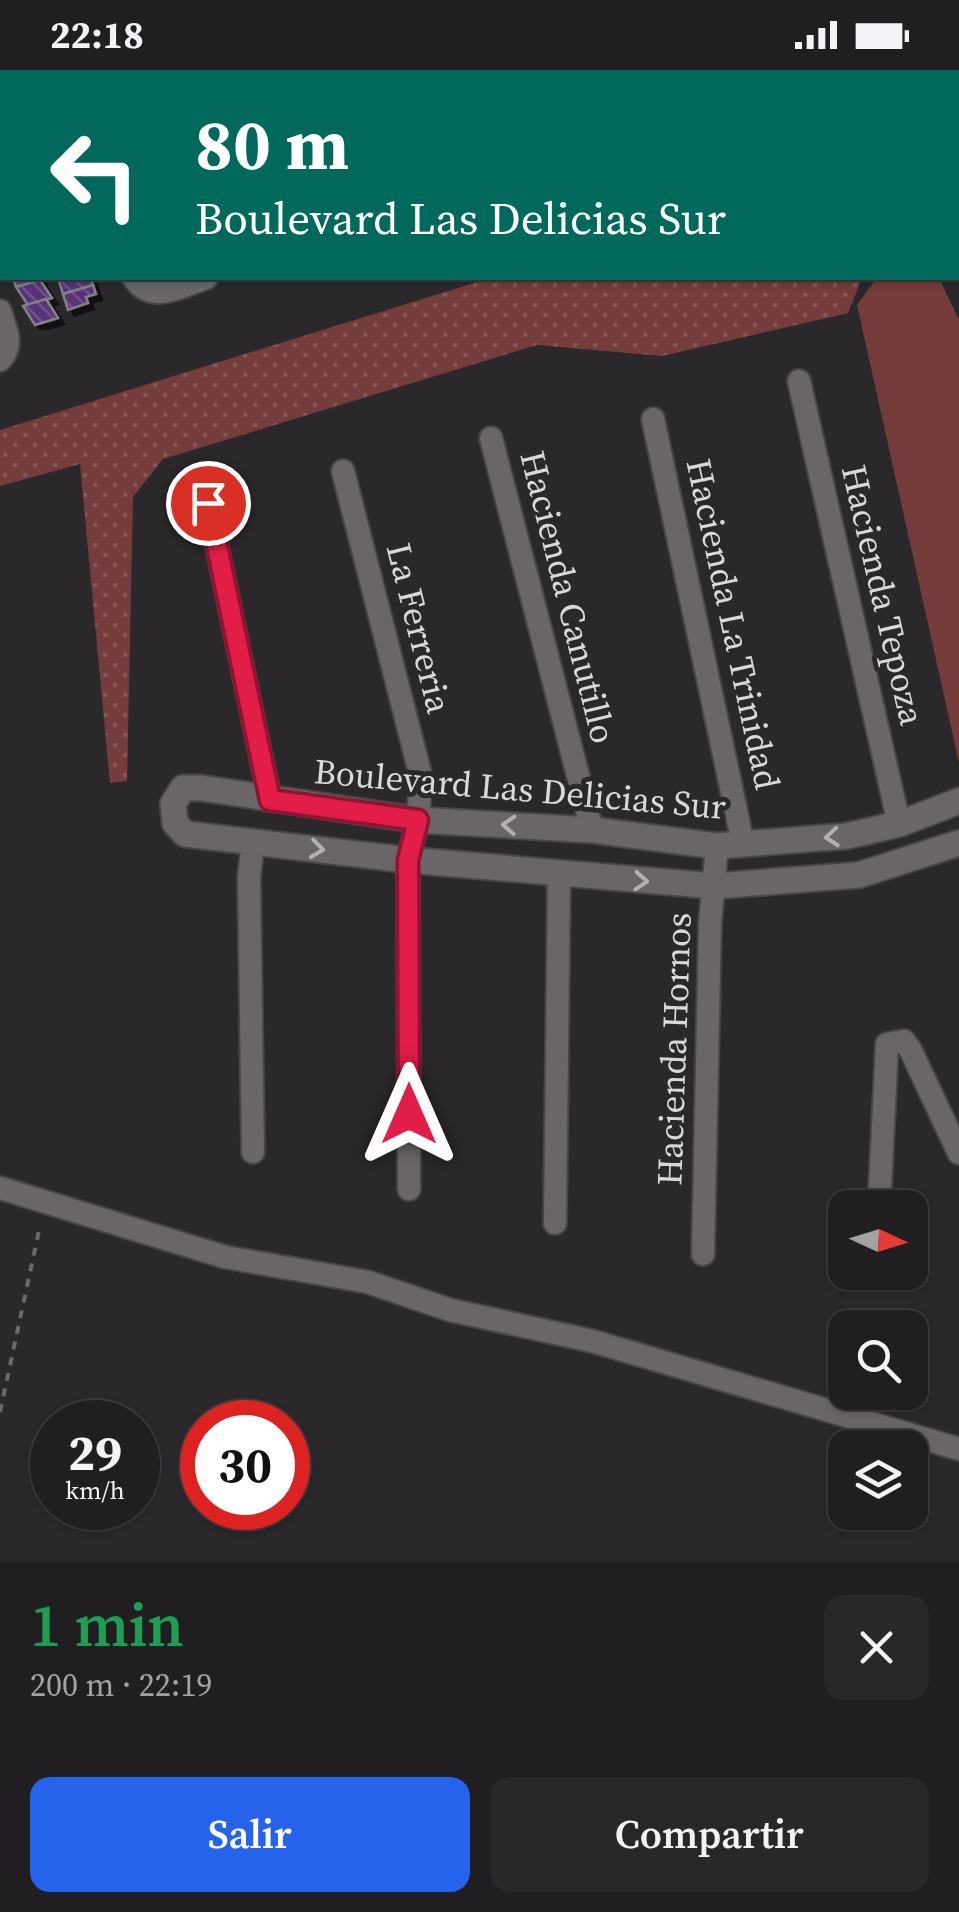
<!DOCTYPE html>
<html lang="es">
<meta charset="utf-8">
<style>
body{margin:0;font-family:"Source Serif 4",serif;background:#282729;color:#f1f3f6;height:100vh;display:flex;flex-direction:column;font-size:38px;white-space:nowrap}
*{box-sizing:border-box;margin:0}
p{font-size:32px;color:#a2a2a5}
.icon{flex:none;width:55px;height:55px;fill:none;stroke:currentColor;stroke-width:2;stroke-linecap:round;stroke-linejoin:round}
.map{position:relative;height:1492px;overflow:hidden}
.sheet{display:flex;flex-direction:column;background:#201e20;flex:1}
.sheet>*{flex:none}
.guide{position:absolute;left:0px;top:0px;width:960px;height:210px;box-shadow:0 2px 8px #0004,0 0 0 2px #3d3c3e;background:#00695c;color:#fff;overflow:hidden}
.needle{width:65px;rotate:94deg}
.buttons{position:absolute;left:828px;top:1120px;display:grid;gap:20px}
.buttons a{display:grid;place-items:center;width:100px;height:100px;border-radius:20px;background:#201e20;box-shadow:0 2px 8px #0004,0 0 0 2px #3d3c3e;font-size:50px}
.speed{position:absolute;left:30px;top:1330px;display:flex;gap:20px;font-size:50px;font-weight:700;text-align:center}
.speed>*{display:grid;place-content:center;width:130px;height:130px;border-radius:50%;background:#201e20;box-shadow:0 2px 8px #0004,0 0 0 2px #3d3c3e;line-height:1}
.speed small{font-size:25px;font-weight:400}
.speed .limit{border:15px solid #d22;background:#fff;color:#111}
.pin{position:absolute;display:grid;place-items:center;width:85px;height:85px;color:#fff;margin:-42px;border:5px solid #fff;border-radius:50%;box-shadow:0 2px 10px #0007}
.me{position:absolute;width:110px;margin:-55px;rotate:0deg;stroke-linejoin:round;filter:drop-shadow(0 0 8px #0008)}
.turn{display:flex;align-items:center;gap:35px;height:210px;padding:0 30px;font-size:45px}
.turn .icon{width:130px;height:130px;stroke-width:2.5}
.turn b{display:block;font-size:70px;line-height:85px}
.round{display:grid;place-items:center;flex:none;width:105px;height:105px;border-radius:20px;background:#282729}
.headline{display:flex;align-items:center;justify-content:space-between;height:170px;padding:0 30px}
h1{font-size:60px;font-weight:600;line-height:75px;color:#1e9e55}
.primary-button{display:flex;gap:20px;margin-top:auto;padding:20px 30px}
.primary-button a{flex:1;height:115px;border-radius:20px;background:#2563eb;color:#fff;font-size:40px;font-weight:600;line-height:115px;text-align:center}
.primary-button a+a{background:#282729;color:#f1f3f6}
.status{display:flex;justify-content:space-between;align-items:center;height:70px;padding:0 50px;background:#201e20;direction:ltr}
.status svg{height:28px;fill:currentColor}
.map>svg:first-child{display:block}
</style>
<div class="status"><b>22:18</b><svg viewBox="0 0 49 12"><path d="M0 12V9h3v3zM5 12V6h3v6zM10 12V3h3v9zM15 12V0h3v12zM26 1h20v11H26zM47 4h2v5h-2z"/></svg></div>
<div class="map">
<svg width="959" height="1492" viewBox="0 0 959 1492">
<defs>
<pattern id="grass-dots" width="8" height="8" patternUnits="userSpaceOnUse" patternTransform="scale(2.5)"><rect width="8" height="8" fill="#743c3a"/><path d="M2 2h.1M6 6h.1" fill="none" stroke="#875756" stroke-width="1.8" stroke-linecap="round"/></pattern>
<pattern id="building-back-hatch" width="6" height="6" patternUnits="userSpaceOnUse" patternTransform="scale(2.5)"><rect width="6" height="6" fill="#5a3379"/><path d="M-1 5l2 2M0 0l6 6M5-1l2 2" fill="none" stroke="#71508b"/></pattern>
<filter id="shadow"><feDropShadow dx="6" dy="6" stdDeviation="0" flood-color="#0009"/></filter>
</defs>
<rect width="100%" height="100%" fill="#2b282b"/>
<path fill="url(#grass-dots)" d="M 490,208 L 862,208 L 848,243 L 662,286 L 537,275 L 163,389 L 133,427 L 127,711 L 110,713 L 80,394 L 0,416 L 0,360 Z"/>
<path fill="#743c3a" d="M 877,208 L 939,208 L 959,250 L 959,693 L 857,235 Z"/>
<g fill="url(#building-back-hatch)" stroke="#838185" stroke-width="2.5" filter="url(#shadow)">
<path d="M 13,208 L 40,208 L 40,210 L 16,217 Z"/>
<path d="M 58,208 L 91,208 L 93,215 L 63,224 Z"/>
<path d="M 40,210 L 52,228 L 28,235 L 16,217 Z"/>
<path d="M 93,215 L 96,224 L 86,227 L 88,233 L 68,240 L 63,224 Z"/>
<path d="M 46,229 L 58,248 L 35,255 L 23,236 Z"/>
</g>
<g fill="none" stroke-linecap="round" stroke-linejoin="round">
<defs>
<g id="street">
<path d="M 228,0 L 229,2"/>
<path d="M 390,0 L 391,2"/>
<path d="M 539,0 L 540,2"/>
<path d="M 694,0 L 695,2"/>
<path d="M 132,2 L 137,0"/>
<path d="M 134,208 C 151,235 182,216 206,208"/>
<path d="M 0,241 C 5,258 15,275 0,290"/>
<path d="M 799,311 L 899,754"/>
<path d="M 653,349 L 743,774"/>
<path d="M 491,368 L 592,760"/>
<path d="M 343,401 L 421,707 L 418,750 L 408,790 L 409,1119"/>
<path d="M 208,433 L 270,730"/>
<path d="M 253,1082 L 249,807 L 253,771"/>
<path d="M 0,1118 L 225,1187 L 368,1212 L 450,1240 L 592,1271 L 959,1379"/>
<path d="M 879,1138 L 887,974 L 904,971 L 911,981 L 959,1083"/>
<path d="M 555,1153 L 559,805"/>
<path d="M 703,1184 L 710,853 L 717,776"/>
</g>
<g id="secondary">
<path d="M 888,0 L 889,2"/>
<path d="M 958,139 L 959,142"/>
<path d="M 959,731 L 899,754 L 847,766 L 717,776 L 592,760 L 418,750 L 201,718 L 183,718 L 173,734 L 175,753 L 185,764 L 408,790 L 715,816 L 859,805 L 959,773"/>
</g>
</defs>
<use href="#street" stroke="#474546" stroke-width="26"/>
<use href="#secondary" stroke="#474546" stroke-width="29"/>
<path stroke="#6b696b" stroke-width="4" stroke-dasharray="8 8" stroke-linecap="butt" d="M 0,1342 L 40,1156"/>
<use href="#street" stroke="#696568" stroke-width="22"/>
<use href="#secondary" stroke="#696568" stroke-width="25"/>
</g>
<defs><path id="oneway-chevron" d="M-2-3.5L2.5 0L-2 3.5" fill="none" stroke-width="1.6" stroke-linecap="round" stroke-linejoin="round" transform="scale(2.5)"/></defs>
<g stroke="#b2b0b1">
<use href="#oneway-chevron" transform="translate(509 755) rotate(-177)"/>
<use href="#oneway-chevron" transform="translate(832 767) rotate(175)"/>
<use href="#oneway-chevron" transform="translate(317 779) rotate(7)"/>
<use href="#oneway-chevron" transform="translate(641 811) rotate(4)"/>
</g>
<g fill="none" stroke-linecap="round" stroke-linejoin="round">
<defs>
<path id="route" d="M 208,433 L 270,730 L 418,750 L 408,790 L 409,1044"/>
</defs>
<use href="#route" stroke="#92132f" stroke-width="25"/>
<use href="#route" stroke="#e11d48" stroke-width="18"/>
</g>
<g text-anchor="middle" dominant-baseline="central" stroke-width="10" stroke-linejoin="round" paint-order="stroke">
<g font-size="35" fill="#dad8d9" stroke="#2b282b">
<text transform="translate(883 525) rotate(77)">Hacienda Tepoza</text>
<text transform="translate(568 527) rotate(76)">Hacienda Canutillo</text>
<text transform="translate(733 554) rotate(78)">Hacienda La Trinidad</text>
<text transform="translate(419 558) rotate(76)">La Ferreria</text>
<text transform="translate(520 719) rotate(5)">Boulevard Las Delicias Sur</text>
<text transform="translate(674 979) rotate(-88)">Hacienda Hornos</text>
</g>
</g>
</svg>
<div class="buttons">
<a><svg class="needle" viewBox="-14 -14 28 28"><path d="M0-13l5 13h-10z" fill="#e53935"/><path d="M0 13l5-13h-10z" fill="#a2a2a5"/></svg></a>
<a><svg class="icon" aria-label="search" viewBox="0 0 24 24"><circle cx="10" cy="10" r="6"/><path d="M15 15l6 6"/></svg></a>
<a><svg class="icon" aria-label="layers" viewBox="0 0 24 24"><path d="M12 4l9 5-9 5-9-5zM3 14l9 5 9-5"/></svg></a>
</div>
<div class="speed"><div>29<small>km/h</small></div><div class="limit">30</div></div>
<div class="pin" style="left:208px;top:433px;background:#d93025"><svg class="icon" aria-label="arrive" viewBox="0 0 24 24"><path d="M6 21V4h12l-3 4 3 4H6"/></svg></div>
<svg class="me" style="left:409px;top:1044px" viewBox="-20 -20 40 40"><path d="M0-17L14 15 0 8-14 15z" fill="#e11d48" stroke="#fff" stroke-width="4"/></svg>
<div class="guide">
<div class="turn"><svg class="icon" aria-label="left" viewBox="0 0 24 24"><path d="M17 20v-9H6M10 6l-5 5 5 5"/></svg><div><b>80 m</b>Boulevard Las Delicias Sur</div></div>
</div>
</div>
<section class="sheet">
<div class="headline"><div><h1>1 min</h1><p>200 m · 22:19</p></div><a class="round"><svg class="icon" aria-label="close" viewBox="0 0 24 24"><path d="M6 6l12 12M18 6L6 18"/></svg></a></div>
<div class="primary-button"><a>Salir</a><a>Compartir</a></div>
</section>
